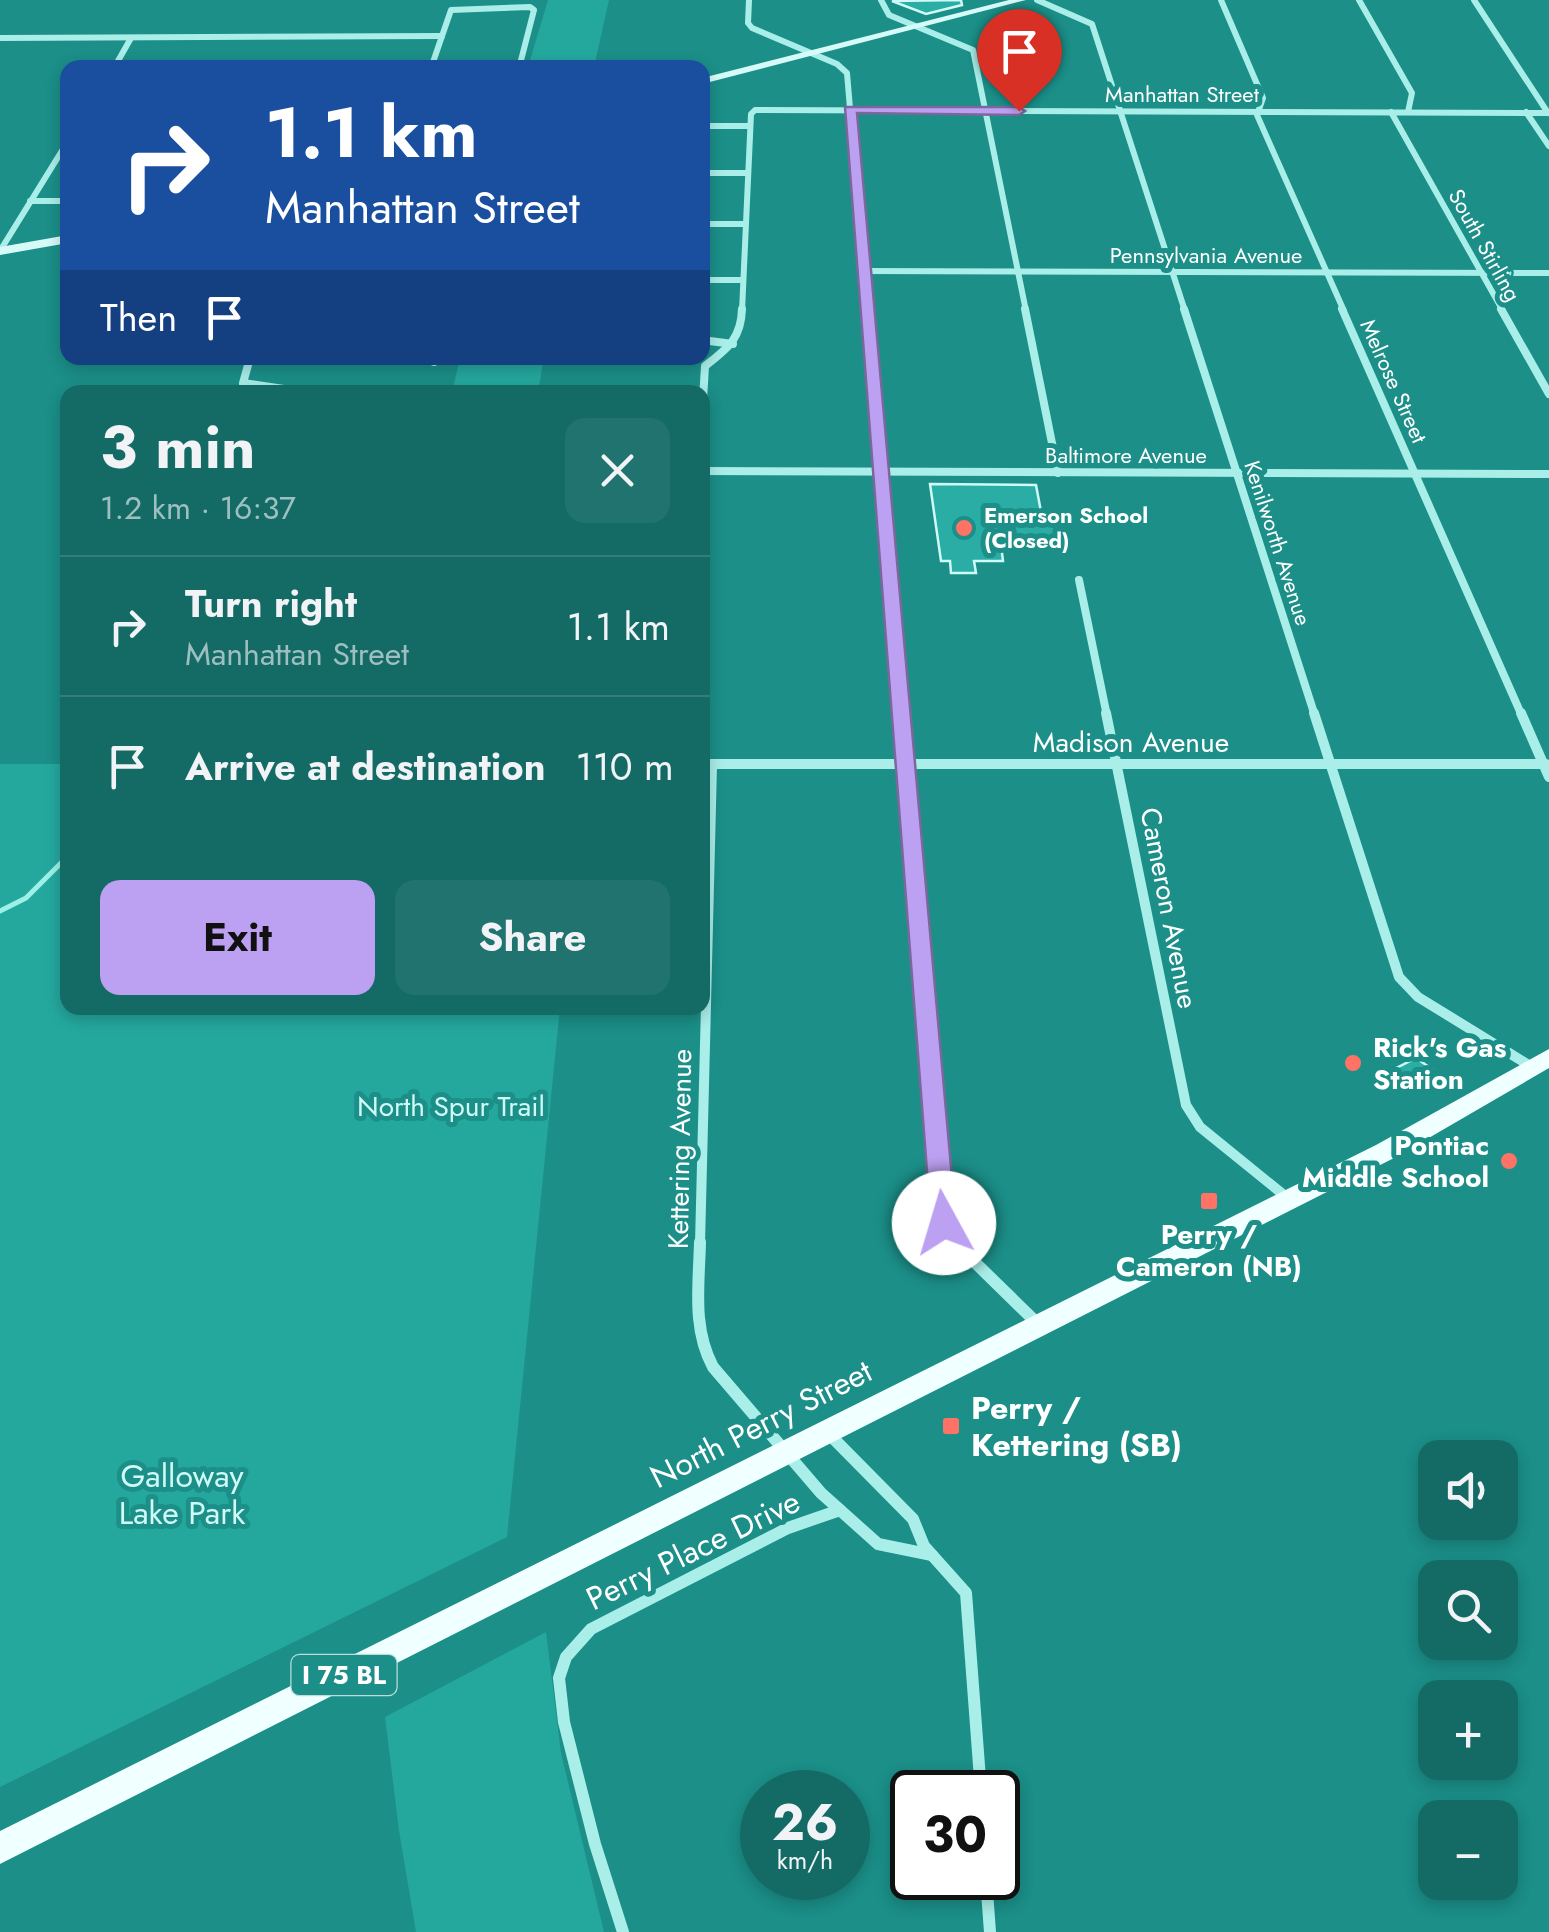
<!DOCTYPE html>
<meta charset="utf-8">
<style>
body{margin:0;font-family:Jost,sans-serif;background:#21736f;color:#f1f3f6;height:100vh;display:flex;flex-direction:column;font-size:38px;white-space:nowrap}
*{box-sizing:border-box;margin:0}
p{font-size:32px;color:#9dbfbf}
.icon{flex:none;width:55px;height:55px;fill:none;stroke:currentColor;stroke-width:2;stroke-linecap:round;stroke-linejoin:round}
.map{position:relative;flex:1;overflow:hidden}
.side{position:absolute;left:60px;top:385px;width:650px;height:630px;display:flex;flex-direction:column;background:#146b66;border-radius:20px;box-shadow:0 5px 15px #0003}
.side>*{flex:none}
.banner{position:absolute;left:60px;top:60px;width:650px;height:305px;border-radius:20px;box-shadow:0 5px 15px #0003;background:#1a4fa0;color:#fff;overflow:hidden}
.controls{position:absolute;left:1418px;top:1440px;display:grid;gap:20px}
.controls a{display:grid;place-items:center;width:100px;height:100px;border-radius:20px;background:#146b66;box-shadow:0 5px 15px #0003;font-size:50px}
.speed{position:absolute;left:740px;top:1770px;display:flex;gap:20px;font-size:50px;font-weight:700;text-align:center}
.speed>*{display:grid;place-content:center;width:130px;height:130px;border-radius:50%;background:#146b66;box-shadow:0 5px 15px #0003;line-height:1}
.speed small{font-size:25px;font-weight:400}
.speed .limit{border:5px solid #111;border-radius:15px;background:#fff;color:#111}
.pin{position:absolute;display:grid;place-items:center;width:85px;height:85px;color:#fff;margin:-102px -42px;border-radius:50% 50% 50% 0;rotate:-45deg;box-shadow:0 0 10px #0007}
.pin .icon{rotate:45deg}
.me{position:absolute;width:110px;margin:-55px;rotate:354deg;stroke-linejoin:round;filter:drop-shadow(0 0 8px #0008)}
.turn{display:flex;align-items:center;gap:35px;height:210px;padding:0 40px;font-size:45px}
.turn .icon{width:130px;height:130px;stroke-width:2.5}
.turn b{display:block;font-size:70px;line-height:85px}
.then{display:flex;align-items:center;height:95px;padding:0 40px;background:#0003;gap:20px;font-size:38px}
.round{display:grid;place-items:center;flex:none;width:105px;height:105px;border-radius:20px;background:#21736f}
.overview{display:flex;align-items:center;justify-content:space-between;height:170px;padding:0 40px}
h1{font-size:60px;font-weight:700;line-height:75px}
.primary-button{display:flex;gap:20px;margin-top:auto;padding:20px 40px}
.primary-button a{flex:1;height:115px;border-radius:20px;background:#bca0f2;color:#111;font-size:40px;font-weight:700;line-height:115px;text-align:center}
.primary-button a+a{background:#21736f;color:#f1f3f6}
ul{padding:0;list-style:none}
li{display:flex;align-items:center;gap:30px;height:140px;padding:0 40px;border-top:2px solid #337e7a}
li div{flex:1}
li b{display:block;font-size:38px}
li em{font-style:normal}
.map>svg:first-child{display:block}
</style>
<div class="map">
<svg width="1549" height="1932" viewBox="0 0 1549 1932">
<rect width="100%" height="100%" fill="#1b8f88"/>
<g fill="#24a89e">
<path d="M 548,0 L 609,0 L 594,67 L 528,67 Z"/>
<path d="M 460,358 L 544,358 L 538,392 L 452,392 Z"/>
<path d="M 0,764 L 67,764 L 68,1008 L 560,1008 L 507,1537 L 0,1787 Z"/>
<path d="M 546,1632 L 561,1753 L 604,1932 L 416,1932 L 399,1831 L 385,1717 Z"/>
</g>
<g fill="none" stroke-linecap="round" stroke-linejoin="round">
<path stroke="#9cf0e8" stroke-width="5" d="M 0,911 L 26,898 L 68,856"/>
</g>
<g fill="#2aada4" stroke="#cffaf7" stroke-width="2.5">
<path d="M 961,0 L 962,5 L 926,14 L 892,1 Z"/>
<path d="M 930,484 L 1036,485 L 1042,517 L 1059,520 L 1063,540 L 1054,540 L 1054,545 L 1001,545 L 1003,561 L 974,561 L 976,573 L 951,573 L 950,561 L 941,561 Z"/>
<path d="M 1416,1058 L 1432,1069 L 1394,1088 L 1379,1077 Z"/>
</g>
<g fill="none" stroke-linecap="round" stroke-linejoin="round">
<g stroke="#a9eee9" stroke-width="6">
<path d="M 749,0 L 748,23 L 752,28 L 837,64 L 847,73 L 867,311"/>
<path d="M 881,0 L 889,15 L 973,50 L 1026,311"/>
<path d="M 1037,0 L 1092,24 L 1185,311"/>
<path d="M 1221,0 L 1263,98 L 1257,115 L 1344,311"/>
<path d="M 1359,0 L 1412,93 L 1408,112"/>
<path d="M 1474,0 L 1548,113"/>
<path d="M 0,38 L 442,36"/>
<path d="M 114,68 L 131,38"/>
<path d="M 431,68 L 451,10 L 530,7 L 534,10 L 519,68"/>
<path d="M 1391,112 L 1503,311"/>
<path d="M 1526,112 L 1549,146"/>
<path d="M 702,126 L 750,126"/>
<path d="M 702,173 L 748,173"/>
<path d="M 30,201 L 68,201"/>
<path d="M 702,224 L 745,224"/>
<path d="M 0,251 L 68,141"/>
<path d="M 863,271 L 1549,273"/>
<path d="M 702,280 L 743,280"/>
<path d="M 742,311 L 751,114 L 755,110 L 1549,113"/>
</g>
<g stroke="#a9eee9" stroke-width="8">
<path d="M 867,309 L 900,716"/>
<path d="M 1025,309 L 1058,473"/>
<path d="M 1184,309 L 1315,716"/>
<path d="M 1342,309 L 1522,716"/>
<path d="M 1501,309 L 1549,394"/>
<path d="M 702,340 L 733,344"/>
<path d="M 250,358 L 243,383 L 304,392"/>
<path d="M 434,362 L 435,358"/>
<path d="M 702,417 L 705,366 C 728,348 741,339 742,309"/>
<path d="M 702,471 L 1549,474"/>
<path d="M 1079,580 L 1107,716"/>
</g>
<g stroke="#a9eee9" stroke-width="10">
<path d="M 900,713 L 942,1218 L 955,1244"/>
<path d="M 1106,713 L 1186,1105 L 1200,1127 L 1290,1200"/>
<path d="M 1314,713 L 1399,977 L 1418,997 L 1532,1067"/>
<path d="M 1521,713 L 1549,777"/>
<path d="M 702,764 L 1546,764"/>
<path d="M 700,1244 L 712,765"/>
</g>
<g stroke="#a9eee9" stroke-width="12">
<path d="M 700,1242 C 699,1285 692,1328 713,1367 L 821,1493 L 878,1544 L 932,1555"/>
<path d="M 954,1242 L 1039,1325"/>
<path d="M 828,1433 L 913,1519 L 924,1546 L 966,1593 L 981,1792"/>
<path d="M 986,1878 L 990,1932"/>
<path d="M 623,1932 L 595,1844 L 564,1722 L 559,1678 L 566,1657 L 591,1629 L 788,1528 L 840,1510"/>
</g>
<g fill="#d6faf8" fill-rule="evenodd">
<path d="M 1009,0 L 1026,0 L 702,84 L 702,78 Z"/>
<path d="M 68,235 L 68,243 L 0,255 L 0,247 Z"/>
</g>
<path fill="#f0ffff" fill-rule="evenodd" d="M 1549,1049 L 1549,1068 L 1396,1157 L 0,1864 L 0,1831 L 1376,1145 Z"/>
</g>
<path fill="#bca0f2" stroke="#7a689d" stroke-width="2.5" d="M 845,107 L 1019,107 L 1025,111 L 1019,115 L 857,113 L 956,1223 L 944,1231 L 931,1223 Z"/>
<g fill="#ff7366" stroke="#1b8f88" stroke-width="4">
<circle cx="964" cy="528" r="10"/>
<circle cx="1353" cy="1063" r="10"/>
<circle cx="1509" cy="1161" r="10"/>
<rect x="1199" y="1191" width="20" height="20" rx="5"/>
<rect x="941" y="1416" width="20" height="20" rx="5"/>
</g>
<g text-anchor="middle" dominant-baseline="central" stroke-width="10" stroke-linejoin="round" paint-order="stroke">
<g font-size="22" fill="#fff" stroke="#1b8f88">
<text x="1182" y="94">Manhattan Street</text>
<text transform="translate(1485 245) rotate(61)">South Stirling</text>
<text x="1206" y="255">Pennsylvania Avenue</text>
<text transform="translate(1394 381) rotate(66)">Melrose Street</text>
<text x="1126" y="455">Baltimore Avenue</text>
<text transform="translate(1278 543) rotate(72)">Kenilworth Avenue</text>
</g>
<g font-size="22" font-weight="bold" fill="#fff" stroke="#1b8f88" text-anchor="start">
<text x="984" y="515">Emerson School<tspan x="984" dy="25">(Closed)</tspan></text>
</g>
<rect fill="#1b8f88" stroke="#bbdddb" stroke-width="2.5" x="291.5" y="1655" width="105" height="40" rx="8"/>
<g font-size="25" font-weight="bold" fill="#fff">
<text x="344" y="1675">I 75 BL</text>
</g>
<g font-size="28" fill="#fff" stroke="#1b8f88">
<text x="1131" y="742">Madison Avenue</text>
<text transform="translate(1169 908) rotate(79)">Cameron Avenue</text>
<text transform="translate(680 1149) rotate(-89)">Kettering Avenue</text>
</g>
<g font-size="28" font-weight="bold" fill="#fff" stroke="#1b8f88" text-anchor="start">
<text x="1373" y="1047">Rick's Gas<tspan x="1373" dy="32">Station</tspan></text>
<text x="1489" y="1145" text-anchor="end">Pontiac<tspan x="1489" dy="32">Middle School</tspan></text>
<text x="1209" y="1234" text-anchor="middle">Perry /<tspan x="1209" dy="32">Cameron (NB)</tspan></text>
</g>
<g font-size="28" fill="#cffaf7" stroke="#1b8f88">
<text x="451" y="1106">North Spur Trail</text>
</g>
<g font-size="32" font-weight="bold" fill="#fff" stroke="#1b8f88" text-anchor="start">
<text x="971" y="1408">Perry /<tspan x="971" dy="37">Kettering (SB)</tspan></text>
</g>
<g font-size="32" fill="#fff" stroke="#1b8f88">
<text transform="translate(761 1424) rotate(-27)">North Perry Street</text>
<text transform="translate(693 1550) rotate(-26)">Perry Place Drive</text>
</g>
<g font-size="32" fill="#cffaf7" stroke="#1b8f88">
<text x="182" y="1476">Galloway<tspan x="182" dy="37">Lake Park</tspan></text>
</g>
</g>
</svg>
<div class="controls">
<a><svg class="icon" aria-label="sound" viewBox="0 0 24 24"><path d="M4 9h4l5-4v14l-5-4H4zM17 9q2 3 0 6"/></svg></a>
<a><svg class="icon" aria-label="search" viewBox="0 0 24 24"><circle cx="10" cy="10" r="6"/><path d="M15 15l6 6"/></svg></a>
<a>+</a>
<a>−</a>
</div>
<div class="speed"><div>26<small>km/h</small></div><div class="limit">30</div></div>
<div class="pin" style="left:1019px;top:111px;background:#d93025"><svg class="icon" aria-label="arrive" viewBox="0 0 24 24"><path d="M6 21V4h12l-3 4 3 4H6"/></svg></div>
<svg class="me" style="left:944px;top:1223px" viewBox="-20 -20 40 40"><circle r="19" fill="#fff"/><path d="M0-13L10 11 0 6-10 11z" fill="#bca0f2"/></svg>
<div class="banner">
<div class="turn"><svg class="icon" aria-label="right" viewBox="0 0 24 24"><path d="M7 20v-9h11M14 6l5 5-5 5"/></svg><div><b>1.1 km</b>Manhattan Street</div></div>
<div class="then">Then<svg class="icon" aria-label="arrive" viewBox="0 0 24 24"><path d="M6 21V4h12l-3 4 3 4H6"/></svg></div>
</div>
<section class="side">
<div class="overview"><div><h1>3 min</h1><p>1.2 km · 16:37</p></div><a class="round"><svg class="icon" aria-label="close" viewBox="0 0 24 24"><path d="M6 6l12 12M18 6L6 18"/></svg></a></div>
<ul>
<li><svg class="icon" aria-label="right" viewBox="0 0 24 24"><path d="M7 20v-9h11M14 6l5 5-5 5"/></svg><div><b>Turn right</b><p>Manhattan Street</p></div><em>1.1 km</em></li>
<li><svg class="icon" aria-label="arrive" viewBox="0 0 24 24"><path d="M6 21V4h12l-3 4 3 4H6"/></svg><div><b>Arrive at destination</b></div><em>110 m</em></li>
</ul>
<div class="primary-button"><a>Exit</a><a>Share</a></div>
</section>
</div>
